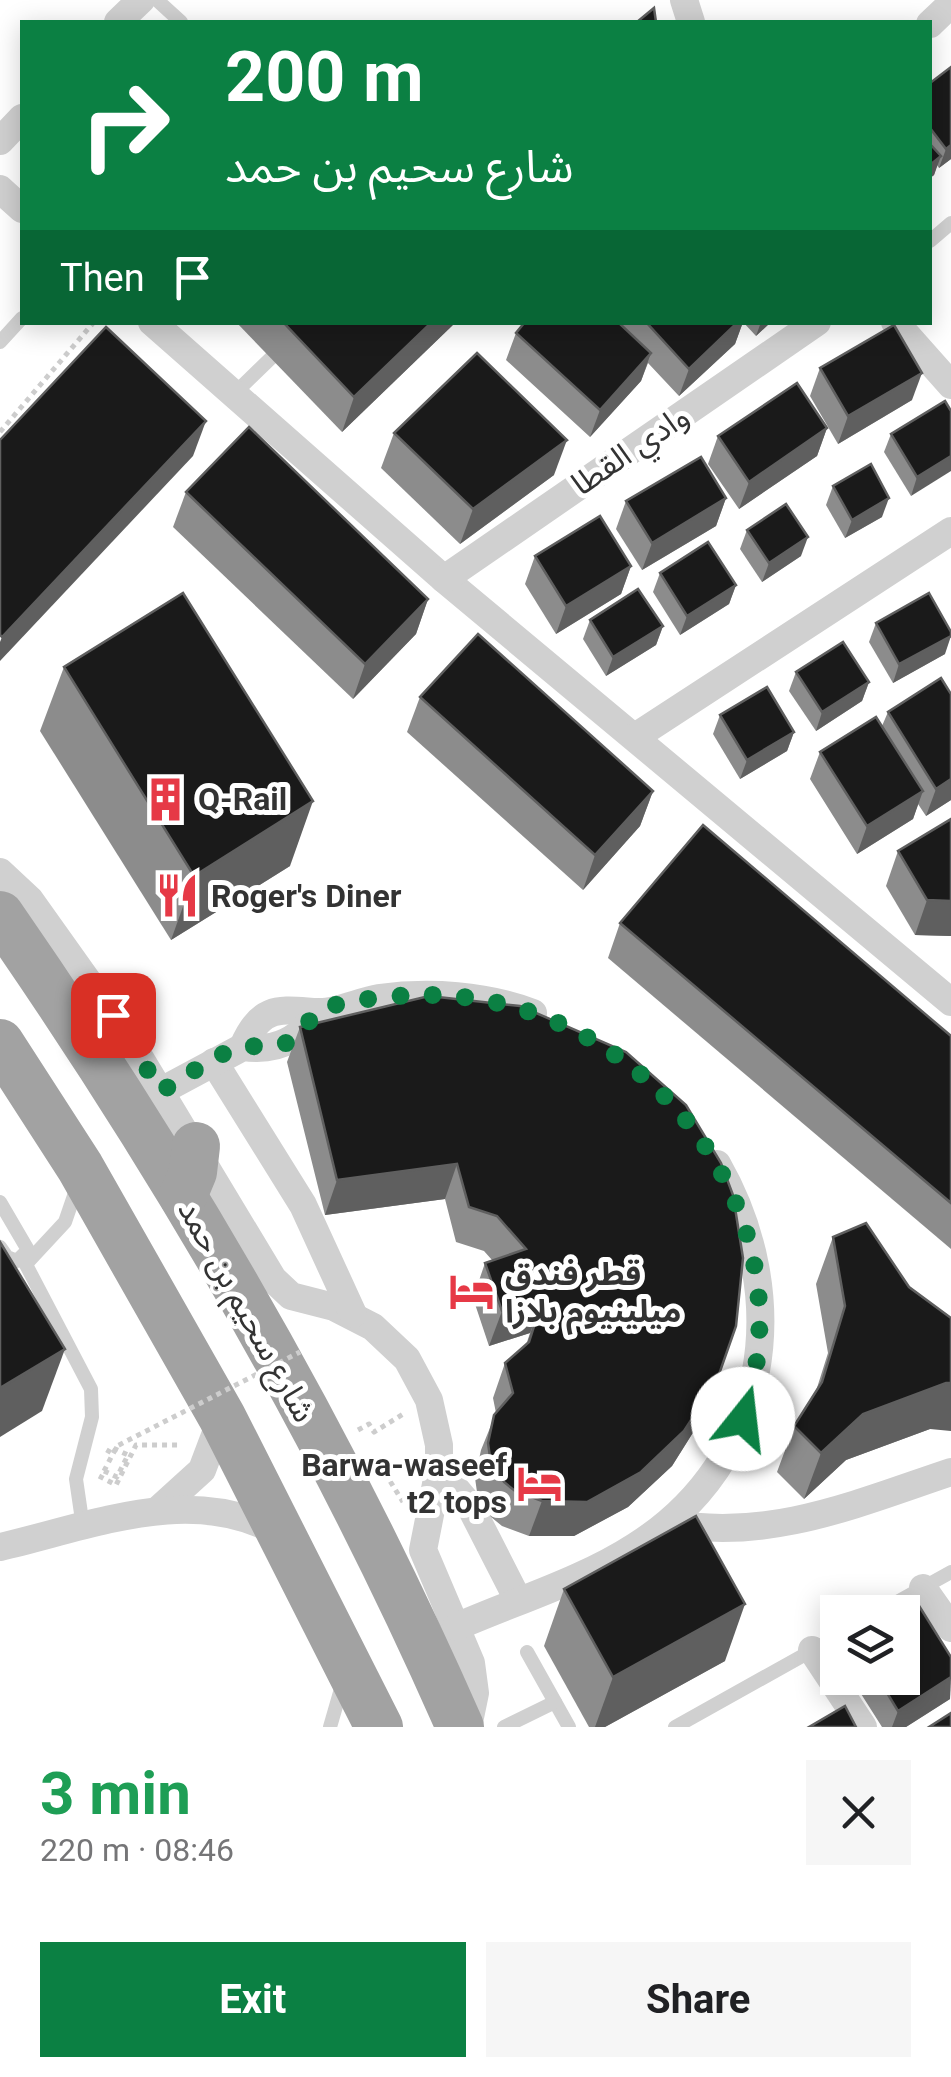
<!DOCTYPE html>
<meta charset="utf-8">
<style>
body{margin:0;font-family:Roboto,"Noto Sans Arabic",sans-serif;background:#f6f6f6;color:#202124;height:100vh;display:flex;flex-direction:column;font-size:38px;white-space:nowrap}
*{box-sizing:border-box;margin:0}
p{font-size:32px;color:#757577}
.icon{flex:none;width:55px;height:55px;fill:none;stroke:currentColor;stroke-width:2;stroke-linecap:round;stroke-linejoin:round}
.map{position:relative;height:1727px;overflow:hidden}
.details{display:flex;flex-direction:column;background:#fff;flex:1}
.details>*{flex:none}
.guide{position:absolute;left:20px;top:20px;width:912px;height:305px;border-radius:0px;box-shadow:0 5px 25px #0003;background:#0b8043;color:#fff;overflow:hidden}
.controls{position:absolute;left:820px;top:1595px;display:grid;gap:20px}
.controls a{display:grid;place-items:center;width:100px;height:100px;border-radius:0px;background:#fff;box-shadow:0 5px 25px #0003;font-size:50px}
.pin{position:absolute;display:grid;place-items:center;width:85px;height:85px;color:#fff;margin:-42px;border-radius:20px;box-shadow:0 5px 15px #0006}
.me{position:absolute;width:110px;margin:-55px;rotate:16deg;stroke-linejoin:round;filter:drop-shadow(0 0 8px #0008)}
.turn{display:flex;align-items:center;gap:35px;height:210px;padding:0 40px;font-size:45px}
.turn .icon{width:130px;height:130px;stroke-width:2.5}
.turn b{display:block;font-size:70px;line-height:85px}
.then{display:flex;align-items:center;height:95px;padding:0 40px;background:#0003;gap:20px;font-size:38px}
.round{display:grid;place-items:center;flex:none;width:105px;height:105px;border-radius:0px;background:#f6f6f6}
.overview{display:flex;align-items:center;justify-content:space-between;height:170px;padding:0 40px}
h1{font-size:60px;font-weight:700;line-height:75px;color:#1e9e55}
.button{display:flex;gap:20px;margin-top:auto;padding:20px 40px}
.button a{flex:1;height:115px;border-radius:0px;background:#0b8043;color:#fff;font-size:40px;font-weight:700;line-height:115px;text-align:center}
.button a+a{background:#f6f6f6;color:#202124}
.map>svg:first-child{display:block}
</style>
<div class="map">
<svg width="951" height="1727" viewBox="0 0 951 1727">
<rect width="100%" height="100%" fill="#fff"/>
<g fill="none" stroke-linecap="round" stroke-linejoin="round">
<g stroke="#cdcdcd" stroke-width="5" stroke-dasharray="5 5" stroke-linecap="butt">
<path d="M 0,432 L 94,322"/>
<path d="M 358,1430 L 369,1424 L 374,1432 L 405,1413"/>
<path d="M 104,1471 L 117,1477 L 128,1455 L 111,1447 L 107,1454"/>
<path d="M 385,1473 L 403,1502"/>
<path d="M 99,1476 L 116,1485 L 136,1445 L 181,1445"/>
</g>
<g stroke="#d0d0d0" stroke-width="14">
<path d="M 157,0 L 181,22"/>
<path d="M 930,241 L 951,223"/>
<path d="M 0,342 L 22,318"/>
<path d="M 234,394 L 271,358"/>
<path d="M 0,1202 L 28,1250 L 17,1261 L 7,1257 L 0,1247"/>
<path d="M 23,1259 L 91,1389 L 92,1417 L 76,1479 L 83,1527"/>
<path d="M 26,1264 L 65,1222 L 77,1187"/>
<path d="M 879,1612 L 951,1572"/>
<path d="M 527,1652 L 569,1727"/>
<path d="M 330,1727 L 343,1682"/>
<path d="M 504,1727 L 555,1702"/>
<path d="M 675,1727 L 838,1636"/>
</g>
<g stroke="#d0d0d0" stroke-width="28">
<path d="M 684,0 L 691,22"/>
<path d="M 118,22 L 141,0"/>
<path d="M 930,24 L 951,4"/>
<path d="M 0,141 L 22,118"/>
<path d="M 0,189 L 22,209"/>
<path d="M 152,322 L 444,579 L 951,1002"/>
<path d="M 895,322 L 951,385"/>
<path d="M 444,579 L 817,322"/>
<path d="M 635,737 L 951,531"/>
<path d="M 0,872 L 30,900 L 126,1035 L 273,1279 L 291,1296 L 334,1307 L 373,1327 L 407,1359 L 429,1400 L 439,1445 L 439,1469 L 423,1550 L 471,1663 L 475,1693 L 468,1727"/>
<path d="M 243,1047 C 261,1004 280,1010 318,1012 C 336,1013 360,1001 379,998 C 429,991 486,995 533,1013"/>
<path d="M 214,1062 L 303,1205 L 353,1314"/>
<path d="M 161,1091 L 243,1047 C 276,1052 300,1040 318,1012"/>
<path d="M 439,1469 L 470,1506 L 518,1600"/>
<path d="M 159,1509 L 202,1470 L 222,1417"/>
<path d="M 669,1523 C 769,1542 858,1503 951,1472"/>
<path d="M 0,1547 C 92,1526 191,1483 279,1533"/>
<path d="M 923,1588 L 951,1628"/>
<path d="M 456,1627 C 515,1601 582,1581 636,1546 C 771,1460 793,1297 717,1164"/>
<path d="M 812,1650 L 863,1727"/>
</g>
<g stroke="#a2a2a2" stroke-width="48">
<path d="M 0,915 C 177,1170 335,1442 460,1727"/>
<path d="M 0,1043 L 80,1167 L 222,1417 L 379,1727"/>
<path d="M 183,1196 L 193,1172 L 196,1146"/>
</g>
<path stroke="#cdcdcd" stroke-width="5" stroke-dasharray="5 5" stroke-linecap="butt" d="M 104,1471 L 117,1446 L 300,1352"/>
</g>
<g fill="#8c8c8c">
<path d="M 951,67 L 951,159 L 939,168 L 937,165 L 934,175 L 930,178 L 930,83 Z"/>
<path d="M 236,322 L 456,322 L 342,432 Z"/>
<path d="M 525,322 L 743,322 L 735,344 L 679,396 L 648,363 L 641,381 L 590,437 L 506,360 L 516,333 Z"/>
<path d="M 743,322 L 771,322 L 756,336 Z"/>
<path d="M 820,368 L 912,400 L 838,444 L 810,396 Z"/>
<path d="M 951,411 L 911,496 L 884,452 L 891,434 Z"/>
<path d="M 827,428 L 817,456 L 739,509 L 708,464 L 718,436 Z"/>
<path d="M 394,433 L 554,475 L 460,544 L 381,468 Z"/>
<path d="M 833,486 L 882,517 L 845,538 L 826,505 Z"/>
<path d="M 186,492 L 428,599 L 416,634 L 353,699 L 173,527 Z"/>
<path d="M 726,498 L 716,526 L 642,570 L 616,529 L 626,501 Z"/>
<path d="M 747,530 L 801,556 L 762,582 L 740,549 Z"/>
<path d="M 535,556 L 631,566 L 621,594 L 556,634 L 525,584 Z"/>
<path d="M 660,573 L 736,585 L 729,604 L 680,635 L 653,592 Z"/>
<path d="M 590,620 L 663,626 L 656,645 L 606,676 L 583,639 Z"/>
<path d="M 876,623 L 945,654 L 893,683 L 869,642 Z"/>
<path d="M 64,667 L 290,866 L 171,940 L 40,731 Z"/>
<path d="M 796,672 L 869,682 L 862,701 L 816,731 L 789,691 Z"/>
<path d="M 951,694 L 951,800 L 926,816 L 918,804 L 913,819 L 857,854 L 810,779 L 820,752 L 882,726 L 888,712 Z"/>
<path d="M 420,697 L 653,791 L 640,826 L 583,890 L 407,732 Z"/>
<path d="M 720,715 L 794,732 L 787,751 L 740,779 L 713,734 Z"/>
<path d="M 951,819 L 951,936 L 915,935 L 886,886 L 898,851 Z"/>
<path d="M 620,923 L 951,1036 L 951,1249 L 608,958 Z"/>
<path d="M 300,1027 L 736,1326 L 704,1415 L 672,1466 L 628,1507 L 574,1536 L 529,1536 L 502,1526 L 491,1517 L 477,1492 L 475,1478 L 481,1450 L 496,1413 L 493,1398 L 505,1363 L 526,1345 L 530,1333 L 489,1346 L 473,1298 L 485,1263 L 492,1260 L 484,1251 L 456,1242 L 445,1199 L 325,1215 L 287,1062 Z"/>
<path d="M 833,1237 L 930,1429 L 846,1460 L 804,1499 L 777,1472 L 794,1426 L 816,1391 L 828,1353 L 816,1284 Z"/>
<path d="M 564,1589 L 725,1661 L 605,1727 L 589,1727 L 544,1646 Z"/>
<path d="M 951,1657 L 950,1699 L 906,1727 L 882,1727 L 851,1678 L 902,1678 Z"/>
</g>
<g fill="#5f5f5f">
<path d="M 951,145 L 951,159 L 939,168 L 946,149 Z"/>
<path d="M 941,156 L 934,175 L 930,178 L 930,165 Z"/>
<path d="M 432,322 L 456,322 L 342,432 L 354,397 Z"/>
<path d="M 738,322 L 743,322 L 735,344 L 679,396 L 689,369 Z"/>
<path d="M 761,322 L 771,322 L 756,336 Z"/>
<path d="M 651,353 L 641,381 L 590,437 L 600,410 Z"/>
<path d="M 922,373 L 912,400 L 838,444 L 848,416 Z"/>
<path d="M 206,421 L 193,456 L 0,661 L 0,642 L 2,637 Z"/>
<path d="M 827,428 L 817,456 L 739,509 L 749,482 Z"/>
<path d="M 567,440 L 554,475 L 460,544 L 473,509 Z"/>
<path d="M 951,456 L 951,471 L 911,496 L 917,477 Z"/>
<path d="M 726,498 L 716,526 L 642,570 L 652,543 Z"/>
<path d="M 889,498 L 882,517 L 845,538 L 852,520 Z"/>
<path d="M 808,537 L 801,556 L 762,582 L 769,563 Z"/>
<path d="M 631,566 L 621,594 L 556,634 L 566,606 Z"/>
<path d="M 736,585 L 729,604 L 680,635 L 687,616 Z"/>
<path d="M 428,599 L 416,634 L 353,699 L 365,664 Z"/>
<path d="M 663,626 L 656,645 L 606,676 L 613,657 Z"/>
<path d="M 951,636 L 945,654 L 893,683 L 899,664 Z"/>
<path d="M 869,682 L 862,701 L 816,731 L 822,712 Z"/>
<path d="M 794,732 L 787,751 L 740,779 L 747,760 Z"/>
<path d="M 951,779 L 951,800 L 926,816 L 936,789 Z"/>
<path d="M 653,791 L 640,826 L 583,890 L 595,855 Z"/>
<path d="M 923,791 L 913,819 L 857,854 L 867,826 Z"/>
<path d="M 313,801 L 290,866 L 171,940 L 194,876 Z"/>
<path d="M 927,900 L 951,901 L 951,936 L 915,935 Z"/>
<path d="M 457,1164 L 445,1199 L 325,1215 L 337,1180 Z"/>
<path d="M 543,1298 L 530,1333 L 489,1346 L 502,1311 Z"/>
<path d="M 65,1349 L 42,1411 L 0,1437 L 0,1388 Z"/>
<path d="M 717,1380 L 704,1415 L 672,1466 L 628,1507 L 574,1536 L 529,1536 L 542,1501 Z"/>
<path d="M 946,1383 L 951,1383 L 951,1431 L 930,1429 L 846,1460 L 804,1499 L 821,1453 L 863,1414 Z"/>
<path d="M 745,1604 L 725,1661 L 605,1727 L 595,1727 L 613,1677 Z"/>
<path d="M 951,1677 L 950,1699 L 906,1727 L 892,1727 L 898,1711 Z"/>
</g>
<g fill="#1a1a1a" stroke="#5f5f5f" stroke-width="2.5">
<path d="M 654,8 L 656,22 L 637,22 Z"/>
<path d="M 951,67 L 951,145 L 946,149 L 930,128 L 930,83 Z"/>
<path d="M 930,144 L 941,156 L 930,165 Z"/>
<path d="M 283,322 L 432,322 L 354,397 Z"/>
<path d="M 525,322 L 618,322 L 651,353 L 600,410 L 516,333 Z"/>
<path d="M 646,322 L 738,322 L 689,369 Z"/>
<path d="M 894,325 L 922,373 L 848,416 L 820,368 Z"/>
<path d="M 106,327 L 206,421 L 2,637 L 0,635 L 0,440 Z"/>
<path d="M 477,353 L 567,440 L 473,509 L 394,433 Z"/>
<path d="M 797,383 L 827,428 L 749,482 L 718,436 Z"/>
<path d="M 945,401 L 951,411 L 951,456 L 917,477 L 891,434 Z"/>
<path d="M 249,427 L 428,599 L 365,664 L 186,492 Z"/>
<path d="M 701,457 L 726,498 L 652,543 L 626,501 Z"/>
<path d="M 871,464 L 889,498 L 852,520 L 833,486 Z"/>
<path d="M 786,504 L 808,537 L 769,563 L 747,530 Z"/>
<path d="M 600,516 L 631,566 L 566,606 L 535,556 Z"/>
<path d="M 708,542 L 736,585 L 687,616 L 660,573 Z"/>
<path d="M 638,589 L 663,626 L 613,657 L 590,620 Z"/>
<path d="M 183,593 L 313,801 L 194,876 L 64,667 Z"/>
<path d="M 929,593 L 951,632 L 951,636 L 899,664 L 876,623 Z"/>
<path d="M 478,634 L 653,791 L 595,855 L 420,697 Z"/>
<path d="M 843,642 L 869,682 L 822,712 L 796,672 Z"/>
<path d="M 941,678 L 951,694 L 951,779 L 936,789 L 888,712 Z"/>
<path d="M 767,687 L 794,732 L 747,760 L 720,715 Z"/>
<path d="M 876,717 L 923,791 L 867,826 L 820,752 Z"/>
<path d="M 951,819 L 951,901 L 927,900 L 898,851 Z"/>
<path d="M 703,825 L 951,1036 L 951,1203 L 620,923 Z"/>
<path d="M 429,996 L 520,1006 L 626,1052 L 686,1105 L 721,1163 L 733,1195 L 743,1258 L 736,1326 L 717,1380 L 684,1431 L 641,1472 L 587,1502 L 542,1501 L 515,1491 L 504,1482 L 490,1457 L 488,1443 L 494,1415 L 513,1393 L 505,1363 L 529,1342 L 543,1298 L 502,1311 L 485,1263 L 526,1249 L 497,1216 L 469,1207 L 457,1164 L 337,1180 L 300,1027 Z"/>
<path d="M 866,1223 L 909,1287 L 951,1318 L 951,1383 L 946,1383 L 863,1414 L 821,1453 L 794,1426 L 822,1382 L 845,1306 L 833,1237 Z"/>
<path d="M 0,1242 L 65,1349 L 0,1388 Z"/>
<path d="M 696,1516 L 745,1604 L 613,1677 L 564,1589 Z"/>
<path d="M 916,1601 L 951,1657 L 951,1677 L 898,1711 L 878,1678 L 902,1678 L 902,1612 L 898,1612 Z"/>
<path d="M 845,1706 L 856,1727 L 809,1727 Z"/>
<path d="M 951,1713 L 951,1727 L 929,1727 Z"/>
</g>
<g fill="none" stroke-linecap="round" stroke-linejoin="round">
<path stroke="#0b8043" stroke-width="18" stroke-dasharray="0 32.4" d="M 113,1015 L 161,1091 C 185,1078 215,1054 241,1047 C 255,1044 270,1050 286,1043 C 302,1036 306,1022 318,1012 C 334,1000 394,996 415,995 C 636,988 816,1205 743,1419"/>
</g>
<defs>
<symbol id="building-bare" viewBox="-9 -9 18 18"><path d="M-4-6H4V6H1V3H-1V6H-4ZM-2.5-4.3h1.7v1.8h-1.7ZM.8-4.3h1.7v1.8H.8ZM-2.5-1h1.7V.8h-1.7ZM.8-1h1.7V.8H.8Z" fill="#e63946" stroke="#fff" stroke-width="2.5" paint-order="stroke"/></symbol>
<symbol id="restaurant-bare" viewBox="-9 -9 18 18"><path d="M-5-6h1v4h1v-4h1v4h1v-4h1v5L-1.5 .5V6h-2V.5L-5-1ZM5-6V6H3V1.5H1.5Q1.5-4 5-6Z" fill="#e63946" stroke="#fff" stroke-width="2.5" paint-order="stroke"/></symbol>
<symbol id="hotel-bare" viewBox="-9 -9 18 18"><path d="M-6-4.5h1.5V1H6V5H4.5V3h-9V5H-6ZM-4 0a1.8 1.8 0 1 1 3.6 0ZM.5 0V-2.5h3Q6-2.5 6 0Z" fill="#e63946" stroke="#fff" stroke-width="2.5" paint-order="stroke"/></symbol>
</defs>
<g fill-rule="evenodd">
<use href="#building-bare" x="134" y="768" width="63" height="63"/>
<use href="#restaurant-bare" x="146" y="864" width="63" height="63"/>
<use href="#hotel-bare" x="440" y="1260" width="63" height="63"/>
<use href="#hotel-bare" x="508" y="1452" width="63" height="63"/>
</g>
<g text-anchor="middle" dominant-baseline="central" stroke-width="10" stroke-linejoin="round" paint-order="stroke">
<g font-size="32" fill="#333" stroke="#fff">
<text transform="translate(630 450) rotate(-34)">وادي القطا</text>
<text transform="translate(247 1311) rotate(61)">شارع سحيم بن حمد</text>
</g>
<g font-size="32" font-weight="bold" fill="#333" stroke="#fff" text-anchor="start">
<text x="198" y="799">Q-Rail</text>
<text x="211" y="896">Roger's Diner</text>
<text x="505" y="1274">قطر فندق<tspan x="505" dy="37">ميلينيوم بلازا</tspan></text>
<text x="507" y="1465" text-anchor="end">Barwa-waseef<tspan x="507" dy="37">t2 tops</tspan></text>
</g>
</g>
</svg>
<div class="controls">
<a><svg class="icon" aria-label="layers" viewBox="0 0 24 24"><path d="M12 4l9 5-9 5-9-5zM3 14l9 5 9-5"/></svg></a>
</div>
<div class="pin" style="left:113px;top:1015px;background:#d93025"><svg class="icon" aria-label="arrive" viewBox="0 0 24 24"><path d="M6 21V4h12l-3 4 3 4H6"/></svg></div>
<svg class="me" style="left:743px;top:1419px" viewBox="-20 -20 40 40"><circle r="19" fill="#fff"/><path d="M0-13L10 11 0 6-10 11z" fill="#0b8043"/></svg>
<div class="guide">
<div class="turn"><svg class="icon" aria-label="right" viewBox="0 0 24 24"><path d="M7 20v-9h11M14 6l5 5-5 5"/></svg><div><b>200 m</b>شارع سحيم بن حمد</div></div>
<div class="then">Then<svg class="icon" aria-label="arrive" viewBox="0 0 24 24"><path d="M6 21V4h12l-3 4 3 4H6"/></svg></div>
</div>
</div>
<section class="details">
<div class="overview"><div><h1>3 min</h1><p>220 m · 08:46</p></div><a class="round"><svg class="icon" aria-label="close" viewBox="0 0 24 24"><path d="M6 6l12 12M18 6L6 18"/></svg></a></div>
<div class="button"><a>Exit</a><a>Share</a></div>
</section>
